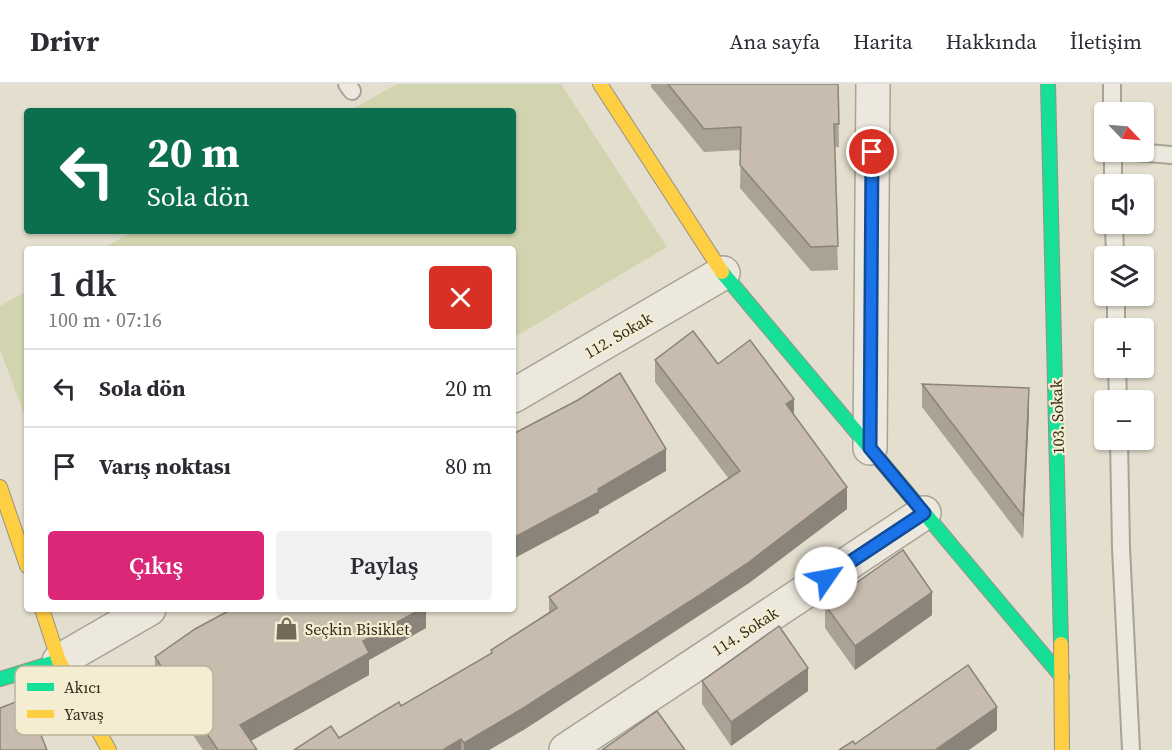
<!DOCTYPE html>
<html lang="tr">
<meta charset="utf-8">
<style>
body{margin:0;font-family:"Source Serif 4",serif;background:#f2f2f3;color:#2b2b33;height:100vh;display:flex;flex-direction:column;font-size:22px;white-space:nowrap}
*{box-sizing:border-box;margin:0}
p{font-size:20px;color:#7c7c81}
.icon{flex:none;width:33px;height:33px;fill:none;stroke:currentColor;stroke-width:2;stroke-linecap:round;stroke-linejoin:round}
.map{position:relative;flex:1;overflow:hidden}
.side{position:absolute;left:24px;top:162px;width:492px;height:366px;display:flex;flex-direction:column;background:#fff;border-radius:6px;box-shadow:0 2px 4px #0004}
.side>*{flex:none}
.top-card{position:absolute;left:24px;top:24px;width:492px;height:126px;border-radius:6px;box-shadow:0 2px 4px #0004;background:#0b6e4f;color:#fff;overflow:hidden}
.needle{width:39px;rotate:115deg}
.fabs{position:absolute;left:1094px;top:18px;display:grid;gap:12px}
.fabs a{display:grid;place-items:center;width:60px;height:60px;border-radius:6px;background:#fff;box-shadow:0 2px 4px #0004;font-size:30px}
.pin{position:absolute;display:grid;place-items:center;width:51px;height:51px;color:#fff;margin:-26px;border:3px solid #fff;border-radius:50%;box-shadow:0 2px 6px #0007}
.me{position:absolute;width:66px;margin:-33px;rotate:57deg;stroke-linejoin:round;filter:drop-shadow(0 0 4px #0008)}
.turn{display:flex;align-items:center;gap:21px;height:126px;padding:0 24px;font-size:27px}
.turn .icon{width:78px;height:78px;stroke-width:2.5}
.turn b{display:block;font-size:42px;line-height:51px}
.round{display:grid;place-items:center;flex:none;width:63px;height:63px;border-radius:6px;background:#f2f2f3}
.headline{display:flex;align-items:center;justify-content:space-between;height:102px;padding:0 24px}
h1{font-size:36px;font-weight:600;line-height:45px}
.primary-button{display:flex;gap:12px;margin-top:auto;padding:12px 24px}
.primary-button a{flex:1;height:69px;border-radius:6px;background:#db2777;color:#fff;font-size:24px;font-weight:600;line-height:69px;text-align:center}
.primary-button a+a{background:#f2f2f3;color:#2b2b33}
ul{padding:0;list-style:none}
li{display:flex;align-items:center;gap:18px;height:78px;padding:0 24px;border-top:2px solid #e1e1e2}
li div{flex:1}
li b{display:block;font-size:22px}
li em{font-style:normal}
header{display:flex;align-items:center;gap:36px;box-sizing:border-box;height:84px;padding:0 30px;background:#fff;border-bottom:2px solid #e1e1e2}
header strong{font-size:28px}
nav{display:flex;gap:33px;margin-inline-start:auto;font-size:21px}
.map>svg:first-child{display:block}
</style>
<header>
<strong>Drivr</strong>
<nav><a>Ana sayfa</a><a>Harita</a><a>Hakkında</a><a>İletişim</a></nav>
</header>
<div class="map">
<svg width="1172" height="666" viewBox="0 0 1172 666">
<rect width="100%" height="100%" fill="#e3decd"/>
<g fill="#d1d4af">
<path d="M 397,0 L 561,0 L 667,163 L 513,254 L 513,165 L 102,165 L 134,147 L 513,147 L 513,27 L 349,27 Z"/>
<path d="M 27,207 L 27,337 L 0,266 L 0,222 Z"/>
</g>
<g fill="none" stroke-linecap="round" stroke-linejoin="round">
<defs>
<g id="lane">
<path d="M 347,0 L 352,7"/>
<path d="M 1112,0 L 1112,28"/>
<path d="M 1113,68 L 1113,100"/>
<path d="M 1135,68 L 1172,71"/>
<path d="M 1114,140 L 1115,172"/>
<path d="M 1116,212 L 1116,244"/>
<path d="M 1117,284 L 1118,316"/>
<path d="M 1119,356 L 1121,464 L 1131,666"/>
</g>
<g id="street">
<path d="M 513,312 L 723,189"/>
<path d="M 870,364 L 873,0"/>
<path d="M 59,577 L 149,525"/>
<path d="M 566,666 L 924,429"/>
</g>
<g id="fast">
<path d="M 1048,0 L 1061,560"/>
<path d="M 722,188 L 1062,593"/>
<path d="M 0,595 L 59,577"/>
</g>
<g id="slow">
<path d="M 600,0 L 722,188"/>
<path d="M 0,403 L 27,482"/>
<path d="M 42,525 L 59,577 L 109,666"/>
<path d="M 1061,560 L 1062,666"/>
</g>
</defs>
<use href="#lane" stroke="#a8a396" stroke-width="20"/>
<use href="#street" stroke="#a8a396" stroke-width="36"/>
<use href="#fast" stroke="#989286" stroke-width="16"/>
<use href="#slow" stroke="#989286" stroke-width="16"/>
<use href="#lane" stroke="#ece8de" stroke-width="16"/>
<use href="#street" stroke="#ece8de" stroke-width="33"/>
<use href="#fast" stroke="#16e098" stroke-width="14"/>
<use href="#slow" stroke="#ffcf43" stroke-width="14"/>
</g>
<g fill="#aba296">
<path d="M 651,0 L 838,0 L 839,63 L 834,63 L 838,186 L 811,187 L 740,104 L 741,66 L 704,68 L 651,3 Z"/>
<path d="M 655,276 L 718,280 L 794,330 L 847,425 L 749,499 L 525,645 L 489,666 L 294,666 L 339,654 L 401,622 L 491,570 L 491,566 L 549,528 L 549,513 L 729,395 L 655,298 Z"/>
<path d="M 922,300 L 1029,328 L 1023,455 L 922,323 Z"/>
<path d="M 825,521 L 932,531 L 855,586 L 825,544 Z"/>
<path d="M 232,525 L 432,525 L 426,528 L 426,544 L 369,576 L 369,591 L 251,657 L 257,666 L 203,666 L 155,594 L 155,573 Z"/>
<path d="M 702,597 L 808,607 L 731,662 L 702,620 Z"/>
</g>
<g fill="#8b847a">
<path d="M 1029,304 L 1029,328 L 1023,455 L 1023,432 Z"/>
<path d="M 794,315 L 794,336 L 786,320 Z"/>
<path d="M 666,365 L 666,387 L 599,426 L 599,429 L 513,475 L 513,454 L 598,405 Z"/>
<path d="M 847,403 L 847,425 L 749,499 L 525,645 L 489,666 L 464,666 L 464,659 Z"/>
<path d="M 932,508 L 932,531 L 855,586 L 855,562 Z"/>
<path d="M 419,525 L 432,525 L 426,528 L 426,544 L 369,576 L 369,591 L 240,663 L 240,641 L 363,557 Z"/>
<path d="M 808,584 L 808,607 L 731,662 L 731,638 Z"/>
<path d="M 997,623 L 997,646 L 969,666 L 935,666 Z"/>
<path d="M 461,655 L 461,666 L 443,666 Z"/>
</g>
<g fill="#c7bcae" stroke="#8b847a" stroke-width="1.5">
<path d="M 668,0 L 838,0 L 839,40 L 834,40 L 838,162 L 811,163 L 740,81 L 741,43 L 704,45 Z"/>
<path d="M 693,247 L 718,280 L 750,256 L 794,315 L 786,320 L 847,403 L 749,478 L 701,510 L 525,623 L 464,659 L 461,655 L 443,666 L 294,666 L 331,642 L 339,654 L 399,618 L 401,622 L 492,569 L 491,566 L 557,524 L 549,513 L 740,387 L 655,276 Z"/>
<path d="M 620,289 L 666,365 L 598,405 L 599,408 L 513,454 L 513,350 L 578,316 Z"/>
<path d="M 922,300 L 1029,304 L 1023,432 Z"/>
<path d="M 903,466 L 932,508 L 855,562 L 825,521 Z"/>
<path d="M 232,525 L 421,525 L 363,557 L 369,569 L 240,641 L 257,666 L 218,666 L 155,573 L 195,545 Z"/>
<path d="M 779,542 L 808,584 L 731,638 L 702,597 Z"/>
<path d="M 968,581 L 997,623 L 935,666 L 839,666 L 853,657 L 855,660 Z"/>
<path d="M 26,614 L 47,666 L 0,666 L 0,624 Z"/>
<path d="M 657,627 L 685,666 L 602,666 Z"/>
</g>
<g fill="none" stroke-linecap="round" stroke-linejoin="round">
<defs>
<path id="route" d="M 826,494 L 924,429 L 870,364 L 872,68"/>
</defs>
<use href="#route" stroke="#114b97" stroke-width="15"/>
<use href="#route" stroke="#1a73e8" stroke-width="10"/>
</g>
<defs>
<symbol id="shop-bare" viewBox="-9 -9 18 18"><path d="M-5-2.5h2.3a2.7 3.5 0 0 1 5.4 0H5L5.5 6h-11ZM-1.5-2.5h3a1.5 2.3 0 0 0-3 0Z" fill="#736a5b" stroke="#f4edd2" stroke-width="2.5" paint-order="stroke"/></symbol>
</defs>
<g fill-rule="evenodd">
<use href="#shop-bare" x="270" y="528" width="33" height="33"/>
</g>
<g text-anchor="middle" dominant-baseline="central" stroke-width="4.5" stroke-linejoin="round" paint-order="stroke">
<g font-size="16" fill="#372c1e" stroke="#f4edd2">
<text transform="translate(618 251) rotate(-30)">112. Sokak</text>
<text transform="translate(1057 333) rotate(-92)">103. Sokak</text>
<text transform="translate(745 547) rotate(-33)">114. Sokak</text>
</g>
<g font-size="16" fill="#372c1e" stroke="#f4edd2" text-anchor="start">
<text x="305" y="545">Seçkin Bisiklet</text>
</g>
</g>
<rect x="15" y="582" width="198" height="69" rx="9" fill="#f4edd2" stroke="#bbb39c" stroke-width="1.5"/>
<rect x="27" y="599" width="27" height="8" fill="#16e098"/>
<rect x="27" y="626" width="27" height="8" fill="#ffcf43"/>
<g font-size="16" fill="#372c1e">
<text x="64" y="609">Akıcı</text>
<text x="64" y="636">Yavaş</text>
</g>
</svg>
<div class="fabs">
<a><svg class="needle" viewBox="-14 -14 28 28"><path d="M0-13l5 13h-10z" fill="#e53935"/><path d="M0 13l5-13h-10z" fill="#7c7c81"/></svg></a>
<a><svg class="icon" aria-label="sound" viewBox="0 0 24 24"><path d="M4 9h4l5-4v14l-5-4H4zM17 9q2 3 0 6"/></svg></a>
<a><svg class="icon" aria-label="layers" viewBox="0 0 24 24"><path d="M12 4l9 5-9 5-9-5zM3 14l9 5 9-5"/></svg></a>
<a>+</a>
<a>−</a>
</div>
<div class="pin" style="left:872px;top:68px;background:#d93025"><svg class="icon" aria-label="arrive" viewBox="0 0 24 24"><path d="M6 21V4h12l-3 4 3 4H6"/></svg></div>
<svg class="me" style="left:826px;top:494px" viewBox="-20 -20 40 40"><circle r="19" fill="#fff"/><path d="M0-13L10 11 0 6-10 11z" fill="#1a73e8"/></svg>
<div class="top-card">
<div class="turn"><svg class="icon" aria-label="left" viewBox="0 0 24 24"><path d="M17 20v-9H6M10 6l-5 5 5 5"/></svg><div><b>20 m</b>Sola dön</div></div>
</div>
<section class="side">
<div class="headline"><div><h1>1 dk</h1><p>100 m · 07:16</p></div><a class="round" style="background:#d93025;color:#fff"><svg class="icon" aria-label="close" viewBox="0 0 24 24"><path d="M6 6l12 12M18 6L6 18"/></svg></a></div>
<ul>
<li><svg class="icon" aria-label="left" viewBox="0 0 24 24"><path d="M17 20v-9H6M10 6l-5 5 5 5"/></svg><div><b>Sola dön</b></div><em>20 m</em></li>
<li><svg class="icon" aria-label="arrive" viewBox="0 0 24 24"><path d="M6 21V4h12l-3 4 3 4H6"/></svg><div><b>Varış noktası</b></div><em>80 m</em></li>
</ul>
<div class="primary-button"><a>Çıkış</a><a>Paylaş</a></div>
</section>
</div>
